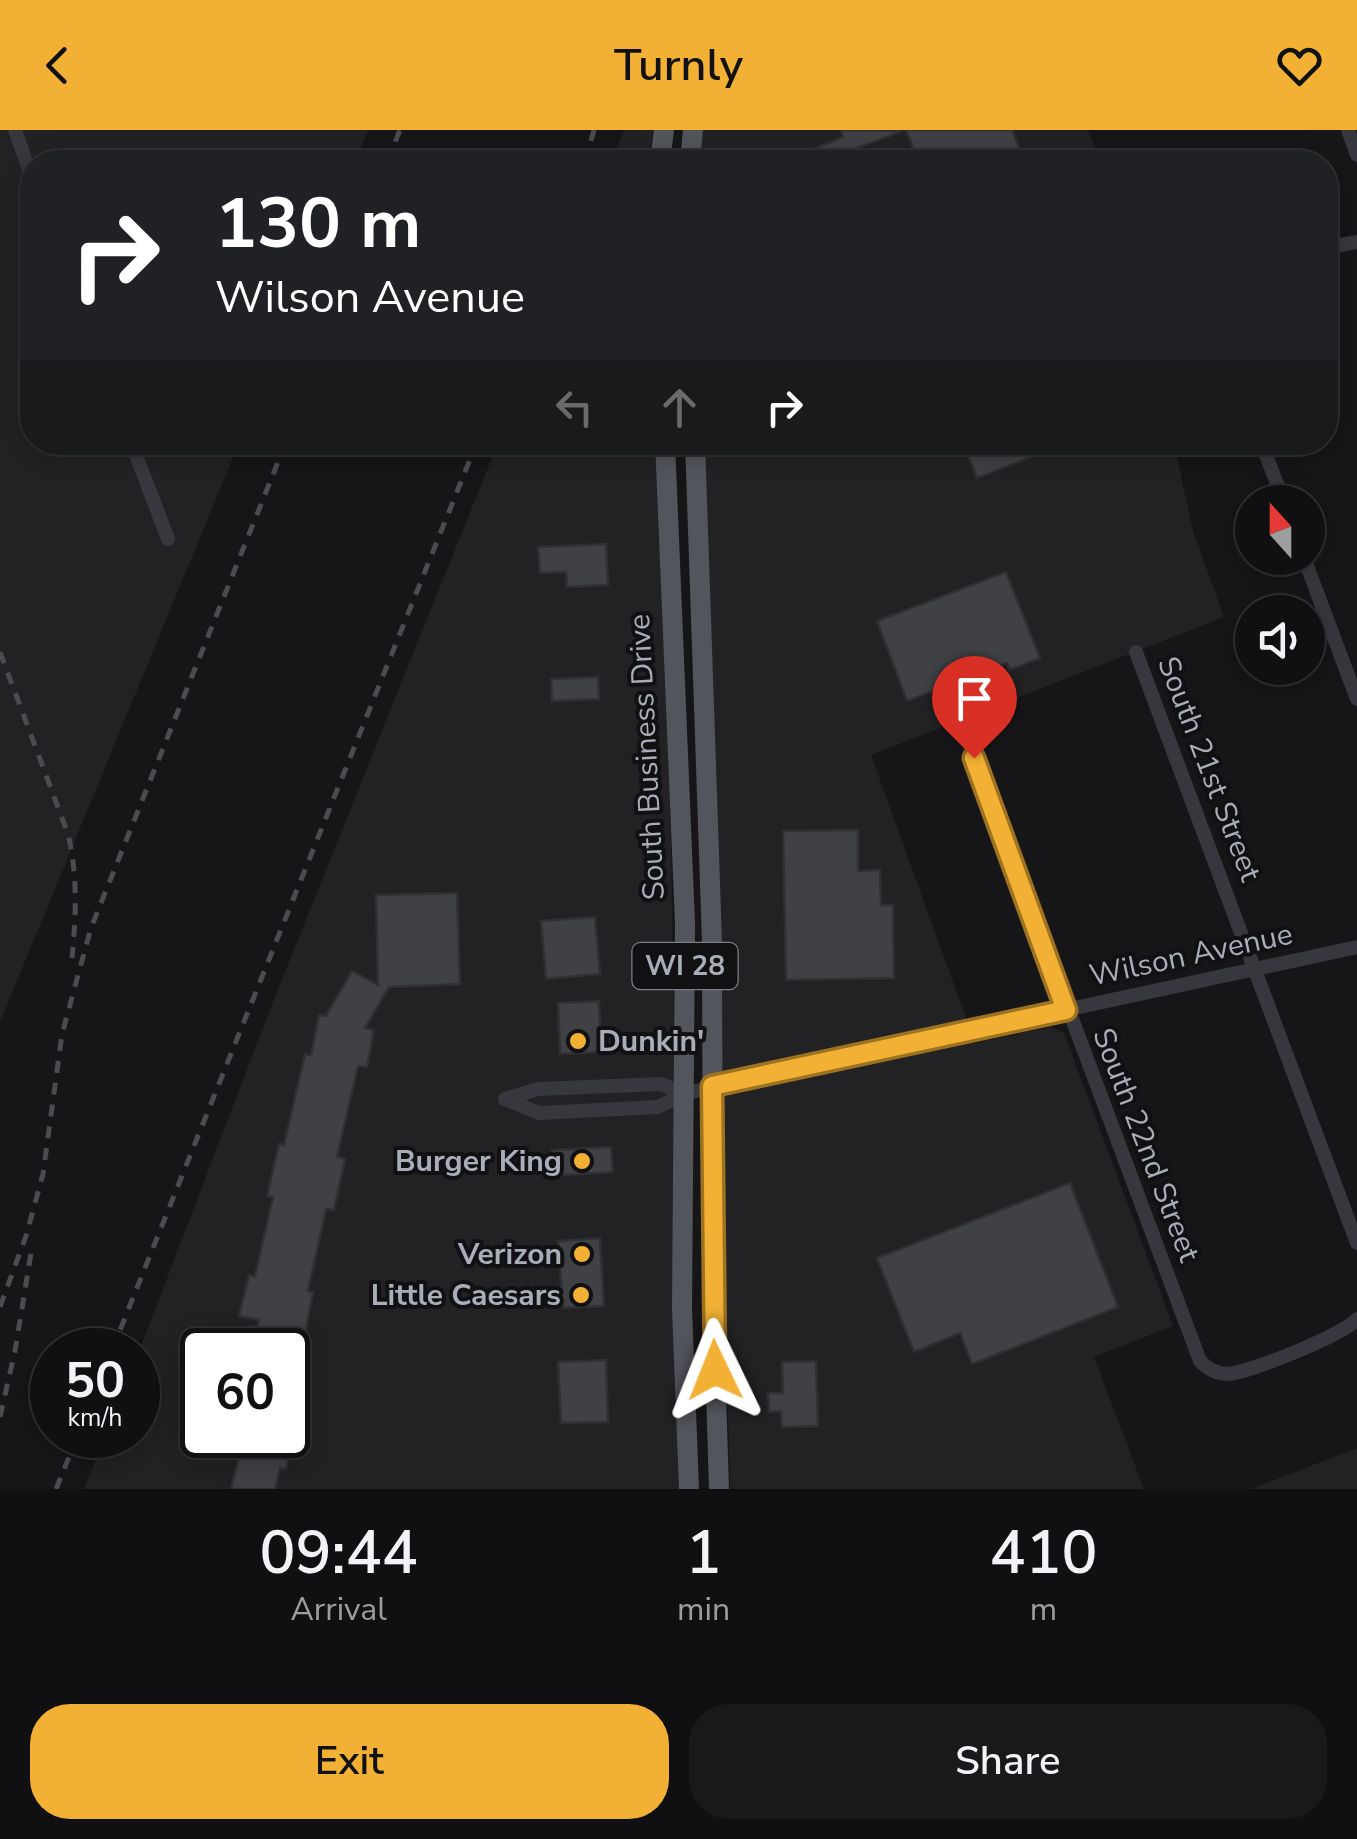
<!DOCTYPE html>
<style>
body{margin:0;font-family:"Nunito Sans",sans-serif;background:#19191b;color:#f1f3f6;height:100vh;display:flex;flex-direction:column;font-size:38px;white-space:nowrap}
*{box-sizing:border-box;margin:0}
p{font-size:32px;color:#9c9d9f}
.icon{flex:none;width:55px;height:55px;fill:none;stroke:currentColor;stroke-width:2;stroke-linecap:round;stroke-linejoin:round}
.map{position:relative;height:1359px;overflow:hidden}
.panel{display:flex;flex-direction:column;background:#101012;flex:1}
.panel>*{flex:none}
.top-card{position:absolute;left:20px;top:20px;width:1318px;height:305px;border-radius:40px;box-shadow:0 5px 25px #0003,0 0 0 2px #303032;background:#202124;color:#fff;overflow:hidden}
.needle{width:65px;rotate:339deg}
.buttons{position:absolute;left:1235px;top:355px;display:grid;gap:20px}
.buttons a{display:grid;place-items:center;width:90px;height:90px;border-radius:50%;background:#101012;box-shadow:0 5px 25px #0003,0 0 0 2px #303032;font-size:50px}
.speed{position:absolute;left:30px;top:1198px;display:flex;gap:20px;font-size:50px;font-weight:700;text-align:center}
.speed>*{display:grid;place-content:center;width:130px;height:130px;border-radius:50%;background:#101012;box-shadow:0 5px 25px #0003,0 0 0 2px #303032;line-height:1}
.speed small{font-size:25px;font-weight:400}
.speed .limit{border:5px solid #111;border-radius:15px;background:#fff;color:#111}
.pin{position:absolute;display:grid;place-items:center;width:85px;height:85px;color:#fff;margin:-102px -42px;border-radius:50% 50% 50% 0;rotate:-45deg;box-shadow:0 0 10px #0007}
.pin .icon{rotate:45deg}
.me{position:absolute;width:110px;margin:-55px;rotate:358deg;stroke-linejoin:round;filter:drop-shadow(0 0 8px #0008)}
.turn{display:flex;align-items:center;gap:35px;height:210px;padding:0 30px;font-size:45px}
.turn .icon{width:130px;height:130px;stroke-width:2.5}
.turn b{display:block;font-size:70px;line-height:85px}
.lanes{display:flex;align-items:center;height:95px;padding:0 30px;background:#0003;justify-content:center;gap:50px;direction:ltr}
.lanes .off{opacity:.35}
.eta{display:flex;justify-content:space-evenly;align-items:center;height:170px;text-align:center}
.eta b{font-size:60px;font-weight:600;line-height:70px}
.cta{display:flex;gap:20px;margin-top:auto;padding:20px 30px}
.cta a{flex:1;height:115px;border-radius:40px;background:#f2b134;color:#111;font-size:40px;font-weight:600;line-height:115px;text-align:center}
.cta a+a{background:#19191b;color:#f1f3f6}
header{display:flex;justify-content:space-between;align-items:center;height:130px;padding:0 30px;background:#f2b134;color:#111;font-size:45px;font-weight:600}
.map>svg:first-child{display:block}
</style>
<header><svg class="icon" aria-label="back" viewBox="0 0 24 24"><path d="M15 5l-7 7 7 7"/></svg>Turnly<svg class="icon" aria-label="heart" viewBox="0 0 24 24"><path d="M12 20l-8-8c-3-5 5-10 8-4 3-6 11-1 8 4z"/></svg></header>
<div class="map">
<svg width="1357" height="1359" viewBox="0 0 1357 1359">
<rect width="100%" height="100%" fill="#161618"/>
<g fill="#222225" fill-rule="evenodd">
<path d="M 0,0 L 368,0 L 355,32 L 32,32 L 32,312 L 239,313 L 0,892 Z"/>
<path d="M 624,0 L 653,0 L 650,32 L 611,32 Z"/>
<path d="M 699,0 L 1088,0 L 1101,32 L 696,32 Z"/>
<path d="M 498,313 L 655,313 L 670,659 L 682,1359 L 84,1359 L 106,1305 L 138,1305 L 138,1224 L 274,869 ZM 202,1220 L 288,1220 L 288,1305 L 202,1305 Z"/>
<path d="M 702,313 L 1174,313 L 1193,401 L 1224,487 L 871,625 L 975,913 L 1051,897 L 1064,903 L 1173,1196 L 1094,1227 L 1144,1359 L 730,1359 Z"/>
<path d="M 1357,1318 L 1357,1359 L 1251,1359 Z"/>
</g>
<g fill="#404145" stroke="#303034" stroke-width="2.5">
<path d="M 841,0 L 902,1 L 828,29 L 830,32 L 781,32 L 843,7 Z"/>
<path d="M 906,0 L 1012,0 L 1025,32 L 919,32 Z"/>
<path d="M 550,312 L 615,312 L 615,322 L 551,326 Z"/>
<path d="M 963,312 L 1067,312 L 1067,313 L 977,348 Z"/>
<path d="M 606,414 L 608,455 L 567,457 L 566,442 L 540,443 L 538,417 Z"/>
<path d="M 1006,442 L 1040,528 L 1009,540 L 1007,533 L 907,571 L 877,491 Z"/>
<path d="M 598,547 L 599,569 L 552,571 L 551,549 Z"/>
<path d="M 858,700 L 858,741 L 880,740 L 881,775 L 893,775 L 894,848 L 786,850 L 783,701 Z"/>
<path d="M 457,763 L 460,854 L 389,857 L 365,898 L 374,900 L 367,937 L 358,936 L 337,1027 L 345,1029 L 334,1080 L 326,1079 L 308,1161 L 313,1162 L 306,1200 L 299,1201 L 295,1220 L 252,1220 L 259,1190 L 239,1186 L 249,1145 L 255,1146 L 273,1067 L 267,1066 L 279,1014 L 284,1015 L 305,924 L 311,925 L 319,885 L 326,886 L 352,841 L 378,855 L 376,765 Z"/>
<path d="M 595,787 L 600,844 L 546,849 L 541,791 Z"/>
<path d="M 599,871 L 601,922 L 560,924 L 558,873 Z"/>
<path d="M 611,1017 L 613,1042 L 553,1046 L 552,1020 Z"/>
<path d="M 1070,1053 L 1118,1177 L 972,1234 L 960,1203 L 914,1222 L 877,1128 Z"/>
<path d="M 600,1108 L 604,1176 L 563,1178 L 558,1111 Z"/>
<path d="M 606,1230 L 608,1292 L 561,1293 L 558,1232 Z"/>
<path d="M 816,1231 L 818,1296 L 782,1297 L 781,1281 L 769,1282 L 768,1263 L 783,1263 L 782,1232 Z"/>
<path d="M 204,1305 L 293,1305 L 286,1339 L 280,1338 L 275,1359 L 231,1359 L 239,1328 L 200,1320 Z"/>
</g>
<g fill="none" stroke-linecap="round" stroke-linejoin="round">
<g stroke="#37383d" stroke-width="14">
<path d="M 15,0 L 32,48"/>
<path d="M 1348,0 L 1357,25"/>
<path d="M 1325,118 L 1357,112"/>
<path d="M 131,312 L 168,409"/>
<path d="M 1261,312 L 1284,372"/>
<path d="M 1304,428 L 1357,569"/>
<path d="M 1136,522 L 1357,1113"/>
<path d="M 961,592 L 1200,1231 C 1207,1238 1216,1244 1227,1244 C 1249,1243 1343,1205 1357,1189"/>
<path d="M 505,969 L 539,983 L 658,977 L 684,964 L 723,954 L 1357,817"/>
<path d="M 505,969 L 538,959 L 661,954 L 684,964"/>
</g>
<g stroke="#53555c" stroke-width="20">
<path d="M 660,32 L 664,0"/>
<path d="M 690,32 L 693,0"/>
<path d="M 665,312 L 685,793 L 682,1178 L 689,1359"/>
<path d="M 695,312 L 712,812 L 713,1166 L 719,1359"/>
</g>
<g stroke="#4a4c52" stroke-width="5" stroke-dasharray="12 10" stroke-linecap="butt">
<path d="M 387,32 L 400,0"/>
<path d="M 585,32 L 594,0"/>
<path d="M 0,522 L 68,704 C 78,746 76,785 72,828"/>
<path d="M 0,1177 L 26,1106 L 43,1044 L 62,904 L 91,798 L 286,312"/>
<path d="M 112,1220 L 477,312"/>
<path d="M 0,1287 L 15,1221 L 31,1123"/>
<path d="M 56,1359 L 78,1305"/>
</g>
</g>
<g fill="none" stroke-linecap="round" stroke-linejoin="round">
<defs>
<path id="route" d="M 715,1240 L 712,956 L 1066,880 L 974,628"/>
</defs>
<use href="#route" stroke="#9d7322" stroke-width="25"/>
<use href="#route" stroke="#f2b134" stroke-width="18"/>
</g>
<g fill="#f2b134" stroke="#111113" stroke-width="4">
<circle cx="578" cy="911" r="10"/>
<circle cx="582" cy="1031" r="10"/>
<circle cx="582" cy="1124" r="10"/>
<circle cx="581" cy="1165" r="10"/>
</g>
<g text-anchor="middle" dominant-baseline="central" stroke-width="8" stroke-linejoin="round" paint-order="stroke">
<rect fill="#111113" stroke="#7b7e86" stroke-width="2.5" x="632.5" y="813" width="105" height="46" rx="8"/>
<g font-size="28" font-weight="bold" fill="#a8adb8">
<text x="685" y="836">WI 28</text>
</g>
<g font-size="30" fill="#a8adb8" stroke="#111113">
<text transform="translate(647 627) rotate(-93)">South Business Drive</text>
<text transform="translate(1209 639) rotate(69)">South 21st Street</text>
<text transform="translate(1191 825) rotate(-12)">Wilson Avenue</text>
<text transform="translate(1146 1015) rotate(69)">South 22nd Street</text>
</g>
<g font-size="30" font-weight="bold" fill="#a8adb8" stroke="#111113" text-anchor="end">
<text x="598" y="911" text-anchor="start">Dunkin'</text>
<text x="562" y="1031">Burger King</text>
<text x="562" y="1124">Verizon</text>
<text x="561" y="1165">Little Caesars</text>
</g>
</g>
</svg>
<div class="buttons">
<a><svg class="needle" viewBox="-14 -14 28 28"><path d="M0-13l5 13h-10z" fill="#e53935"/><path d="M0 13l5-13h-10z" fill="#9c9d9f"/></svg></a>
<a><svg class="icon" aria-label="sound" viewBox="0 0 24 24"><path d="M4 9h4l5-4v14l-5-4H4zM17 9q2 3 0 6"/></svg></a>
</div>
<div class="speed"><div>50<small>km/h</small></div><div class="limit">60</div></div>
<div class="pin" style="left:974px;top:628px;background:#d93025"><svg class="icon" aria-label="arrive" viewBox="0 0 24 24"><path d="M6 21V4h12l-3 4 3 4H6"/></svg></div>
<svg class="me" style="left:715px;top:1240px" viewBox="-20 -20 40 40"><path d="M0-17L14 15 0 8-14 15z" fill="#f2b134" stroke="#fff" stroke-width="4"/></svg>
<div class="top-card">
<div class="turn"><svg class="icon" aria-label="right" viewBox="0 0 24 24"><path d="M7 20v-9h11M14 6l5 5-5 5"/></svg><div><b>130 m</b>Wilson Avenue</div></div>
<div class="lanes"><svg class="icon off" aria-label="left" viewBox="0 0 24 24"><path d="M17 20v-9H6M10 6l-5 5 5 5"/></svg><svg class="icon off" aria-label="ahead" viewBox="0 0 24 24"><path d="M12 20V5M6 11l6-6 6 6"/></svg><svg class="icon" aria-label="right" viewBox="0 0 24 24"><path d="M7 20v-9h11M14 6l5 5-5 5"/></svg></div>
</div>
</div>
<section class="panel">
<div class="eta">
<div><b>09:44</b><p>Arrival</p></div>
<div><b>1</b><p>min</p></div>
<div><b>410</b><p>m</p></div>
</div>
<div class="cta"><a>Exit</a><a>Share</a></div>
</section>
